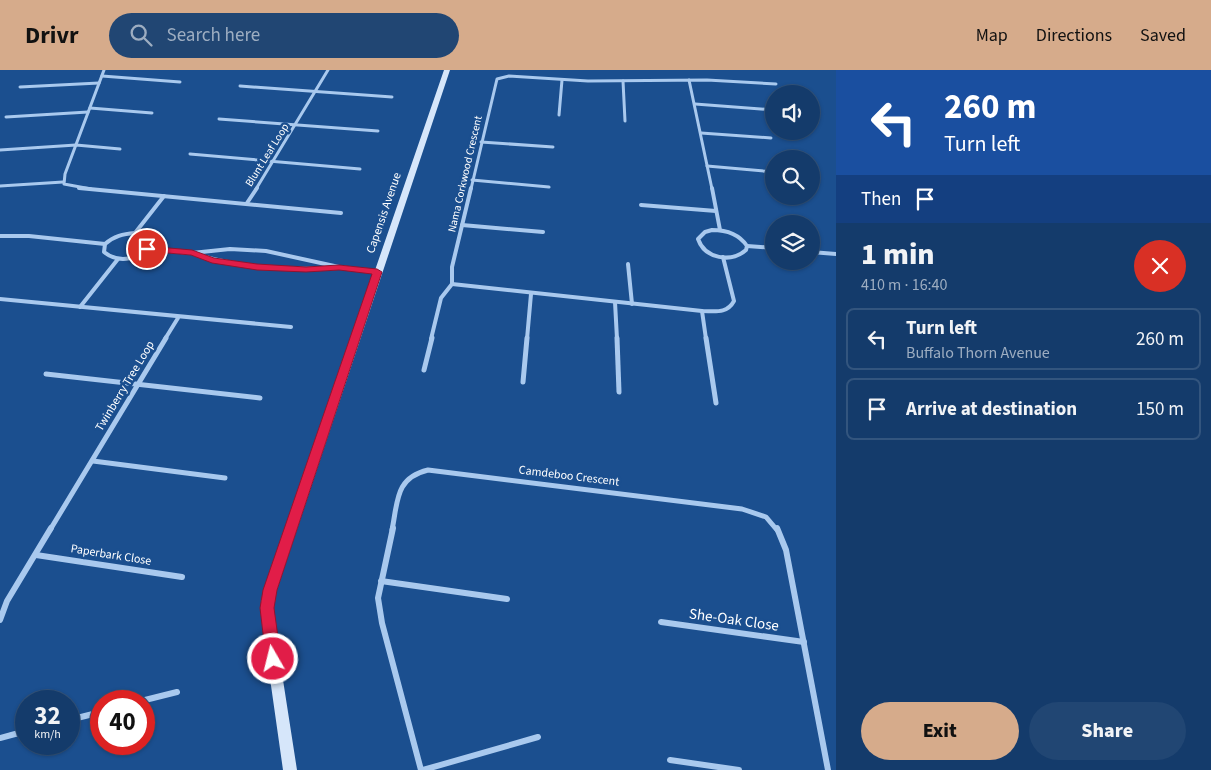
<!DOCTYPE html>
<meta charset="utf-8">
<style>
body{margin:0;font-family:"Source Sans 3",sans-serif;background:#214673;color:#f1f3f6;height:100vh;display:flex;flex-direction:column;font-size:19px;white-space:nowrap}
*{box-sizing:border-box;margin:0}
p{font-size:16px;color:#9dadc1}
.icon{flex:none;width:28px;height:28px;fill:none;stroke:currentColor;stroke-width:2;stroke-linecap:round;stroke-linejoin:round}
.map{position:relative;flex:1;overflow:hidden}
.details{display:flex;flex-direction:column;background:#143b6b;width:375px}
.details>*{flex:none}
.hud{background:#1a4fa0;color:#fff;overflow:hidden}
.controls{position:absolute;left:765px;top:15px;display:grid;gap:10px}
.controls a{display:grid;place-items:center;width:55px;height:55px;border-radius:50%;background:#143b6b;box-shadow:0 1px 4px #0004,0 0 0 1px #33557e;font-size:25px}
.speed{position:absolute;left:15px;top:620px;display:flex;gap:10px;font-size:25px;font-weight:700;text-align:center}
.speed>*{display:grid;place-content:center;width:65px;height:65px;border-radius:50%;background:#143b6b;box-shadow:0 1px 4px #0004,0 0 0 1px #33557e;line-height:1}
.speed small{font-size:12px;font-weight:400}
.speed .limit{border:8px solid #d22;background:#fff;color:#111}
.pin{position:absolute;display:grid;place-items:center;width:42px;height:42px;color:#fff;margin:-21px;border:2px solid #fff;border-radius:50%;box-shadow:0 1px 5px #0007}
.me{position:absolute;width:55px;margin:-28px;rotate:352deg;stroke-linejoin:round;filter:drop-shadow(0 0 4px #0008)}
.turn{display:flex;align-items:center;gap:18px;height:105px;padding:0 25px;font-size:22px}
.turn .icon{width:65px;height:65px;stroke-width:2.5}
.turn b{display:block;font-size:35px;line-height:42px}
.then{display:flex;align-items:center;height:48px;padding:0 25px;background:#0003;gap:10px;font-size:19px}
.round{display:grid;place-items:center;flex:none;width:52px;height:52px;border-radius:26px;background:#214673}
.overview{display:flex;align-items:center;justify-content:space-between;height:85px;padding:0 25px}
h1{font-size:30px;font-weight:800;line-height:38px}
.cta{display:flex;gap:10px;margin-top:auto;padding:10px 25px}
.cta a{flex:1;height:58px;border-radius:30px;background:#d6ab8b;color:#111;font-size:20px;font-weight:800;line-height:58px;text-align:center}
.cta a+a{background:#214673;color:#f1f3f6}
ul{padding:0;list-style:none}
li{display:flex;align-items:center;gap:15px;height:62px;margin:0 10px 8px;padding:0 15px;border:2px solid #33557e;border-radius:8px}
li div{flex:1}
li b{display:block;font-size:19px}
li em{font-style:normal}
header{display:flex;align-items:center;gap:30px;box-sizing:border-box;height:70px;padding:0 25px;background:#d6ab8b;color:#111}
header strong{font-size:24px}
nav{display:flex;gap:28px;margin-inline-start:auto;font-size:18px}
.search{width:350px;height:45px;background:#214673;display:flex;align-items:center;gap:12px;box-sizing:border-box;padding:0 18px;border-radius:28px;color:#9dadc1;font-size:19px}
main{display:flex;flex:1;min-height:0}
.map>svg:first-child{display:block}
</style>
<header>
<strong>Drivr</strong>
<div class="search"><svg class="icon" aria-label="search" viewBox="0 0 24 24"><circle cx="10" cy="10" r="6"/><path d="M15 15l6 6"/></svg>Search here</div>
<nav><a>Map</a><a>Directions</a><a>Saved</a></nav>
</header>
<main>
<div class="map">
<svg width="836" height="700" viewBox="0 0 836 700">
<rect width="100%" height="100%" fill="#1b4f8f"/>
<g fill="none" stroke-linecap="round" stroke-linejoin="round">
<g stroke="#a9c9ee" stroke-width="3">
<path d="M 102,6 L 180,12"/>
<path d="M 689,10 L 712,119"/>
<path d="M 623,11 L 625,51"/>
<path d="M 240,16 L 392,27"/>
<path d="M 20,17 L 99,13"/>
<path d="M 695,34 L 774,40"/>
<path d="M 90,38 L 152,43"/>
<path d="M 559,45 L 562,10"/>
<path d="M 6,47 L 88,42"/>
<path d="M 219,49 L 378,61"/>
<path d="M 701,63 L 771,68"/>
<path d="M 481,72 L 553,77"/>
<path d="M 0,80 L 76,75 L 120,79"/>
<path d="M 190,84 L 360,99"/>
<path d="M 707,96 L 774,102"/>
<path d="M 472,110 L 549,117"/>
<path d="M 0,116 L 63,112"/>
<path d="M 91,119 L 64,114 L 65,104 L 104,0"/>
<path d="M 256,119 L 328,0"/>
<path d="M 471,119 L 497,9 L 509,6 L 588,11 L 707,10 L 776,14"/>
</g>
<g stroke="#a9c9ee" stroke-width="4">
<path d="M 79,118 L 341,143"/>
<path d="M 712,118 L 720,160"/>
<path d="M 247,133 L 257,118"/>
<path d="M 641,135 L 716,141"/>
<path d="M 462,155 L 543,162"/>
<path d="M 712,160 C 726,160 739,164 747,176 L 746,180 C 731,193 705,189 698,169 L 705,162 Z"/>
<path d="M 135,163 L 146,166 L 150,172 C 142,190 119,194 104,182 L 105,174 C 114,166 123,164 135,163 Z"/>
<path d="M 135,163 L 164,126"/>
<path d="M 0,166 L 29,166 L 105,174"/>
<path d="M 747,176 L 774,178"/>
<path d="M 147,179 L 192,183 L 230,179 L 266,181 L 339,197 L 377,202"/>
<path d="M 811,182 L 836,184"/>
<path d="M 195,184 C 241,198 287,200 335,198"/>
<path d="M 628,194 L 632,234"/>
<path d="M 452,214 L 452,197 L 471,118"/>
<path d="M 452,214 L 702,241 C 715,241 727,244 734,231 L 723,187"/>
<path d="M 0,229 L 291,257"/>
<path d="M 615,232 L 617,269"/>
<path d="M 80,237 L 118,189"/>
<path d="M 702,241 L 706,269"/>
<path d="M 165,269 L 178,248"/>
<path d="M 431,269 L 441,228 L 452,214"/>
<path d="M 527,269 L 531,224"/>
</g>
<g stroke="#a9c9ee" stroke-width="5">
<path d="M 617,268 L 619,322"/>
<path d="M 706,268 L 716,333"/>
<path d="M 424,300 L 432,268"/>
<path d="M 46,304 L 260,328"/>
<path d="M 523,312 L 527,268"/>
<path d="M 93,391 L 225,408"/>
<path d="M 50,460 L 166,268"/>
<path d="M 392,460 C 398,431 395,408 428,400 L 742,439 L 766,447 L 777,460"/>
</g>
<g stroke="#a9c9ee" stroke-width="6">
<path d="M 393,458 L 378,528 L 382,553 L 421,700"/>
<path d="M 777,458 L 786,480 L 828,700"/>
<path d="M 36,485 L 182,507"/>
<path d="M 381,511 L 507,529"/>
<path d="M 0,550 L 7,531 L 51,458"/>
<path d="M 661,552 L 804,572"/>
<path d="M 141,631 L 177,622"/>
<path d="M 69,650 L 101,642"/>
<path d="M 0,668 L 26,661"/>
<path d="M 670,690 L 739,700"/>
<path d="M 423,700 L 538,667"/>
</g>
<path fill="#d6e6fa" fill-rule="evenodd" d="M 444,0 L 450,0 L 273,531 L 274,552 L 297,700 L 283,700 L 262,552 L 261,531 Z"/>
</g>
<path fill="#e11d48" stroke="#92132f" d="M 147,176 L 192,180 L 214,188 L 257,194 L 306,197 L 339,195 L 377,199 L 382,202 L 277,520 L 274,538 L 281,589 L 278,594 L 273,596 L 268,594 L 266,589 L 260,538 L 263,520 L 372,204 L 339,200 L 306,202 L 257,200 L 212,193 L 191,185 L 144,181 L 144,177 Z"/>
<g text-anchor="middle" dominant-baseline="central" stroke-width="5" stroke-linejoin="round" paint-order="stroke">
<g font-size="11" fill="#fff" stroke="#1b4f8f">
<text transform="translate(267 85) rotate(-58)">Blunt Leaf Loop</text>
<text transform="translate(465 104) rotate(-77)">Nama Corkwood Crescent</text>
</g>
<g font-size="12" fill="#fff" stroke="#1b4f8f">
<text transform="translate(384 143) rotate(-71)">Capensis Avenue</text>
<text transform="translate(125 316) rotate(-59)">Twinberry Tree Loop</text>
<text transform="translate(569 406) rotate(7)">Camdeboo Crescent</text>
<text transform="translate(111 485) rotate(9)">Paperbark Close</text>
</g>
<g font-size="15" fill="#fff" stroke="#1b4f8f">
<text transform="translate(734 550) rotate(8)">She-Oak Close</text>
</g>
</g>
</svg>
<div class="controls">
<a><svg class="icon" aria-label="sound" viewBox="0 0 24 24"><path d="M4 9h4l5-4v14l-5-4H4zM17 9q2 3 0 6"/></svg></a>
<a><svg class="icon" aria-label="search" viewBox="0 0 24 24"><circle cx="10" cy="10" r="6"/><path d="M15 15l6 6"/></svg></a>
<a><svg class="icon" aria-label="layers" viewBox="0 0 24 24"><path d="M12 4l9 5-9 5-9-5zM3 14l9 5 9-5"/></svg></a>
</div>
<div class="speed"><div>32<small>km/h</small></div><div class="limit">40</div></div>
<div class="pin" style="left:147px;top:179px;background:#d93025"><svg class="icon" aria-label="arrive" viewBox="0 0 24 24"><path d="M6 21V4h12l-3 4 3 4H6"/></svg></div>
<svg class="me" style="left:273px;top:589px" viewBox="-20 -20 40 40"><circle r="17" fill="#e11d48" stroke="#fff" stroke-width="3"/><path d="M0-11L8 9 0 5-8 9z" fill="#fff"/></svg>
</div>
<section class="details">
<div class="hud">
<div class="turn"><svg class="icon" aria-label="left" viewBox="0 0 24 24"><path d="M17 20v-9H6M10 6l-5 5 5 5"/></svg><div><b>260 m</b>Turn left</div></div>
<div class="then">Then<svg class="icon" aria-label="arrive" viewBox="0 0 24 24"><path d="M6 21V4h12l-3 4 3 4H6"/></svg></div>
</div>
<div class="overview"><div><h1>1 min</h1><p>410 m · 16:40</p></div><a class="round" style="background:#d93025;color:#fff"><svg class="icon" aria-label="close" viewBox="0 0 24 24"><path d="M6 6l12 12M18 6L6 18"/></svg></a></div>
<ul>
<li><svg class="icon" aria-label="left" viewBox="0 0 24 24"><path d="M17 20v-9H6M10 6l-5 5 5 5"/></svg><div><b>Turn left</b><p>Buffalo Thorn Avenue</p></div><em>260 m</em></li>
<li><svg class="icon" aria-label="arrive" viewBox="0 0 24 24"><path d="M6 21V4h12l-3 4 3 4H6"/></svg><div><b>Arrive at destination</b></div><em>150 m</em></li>
</ul>
<div class="cta"><a>Exit</a><a>Share</a></div>
</section>
</main>
